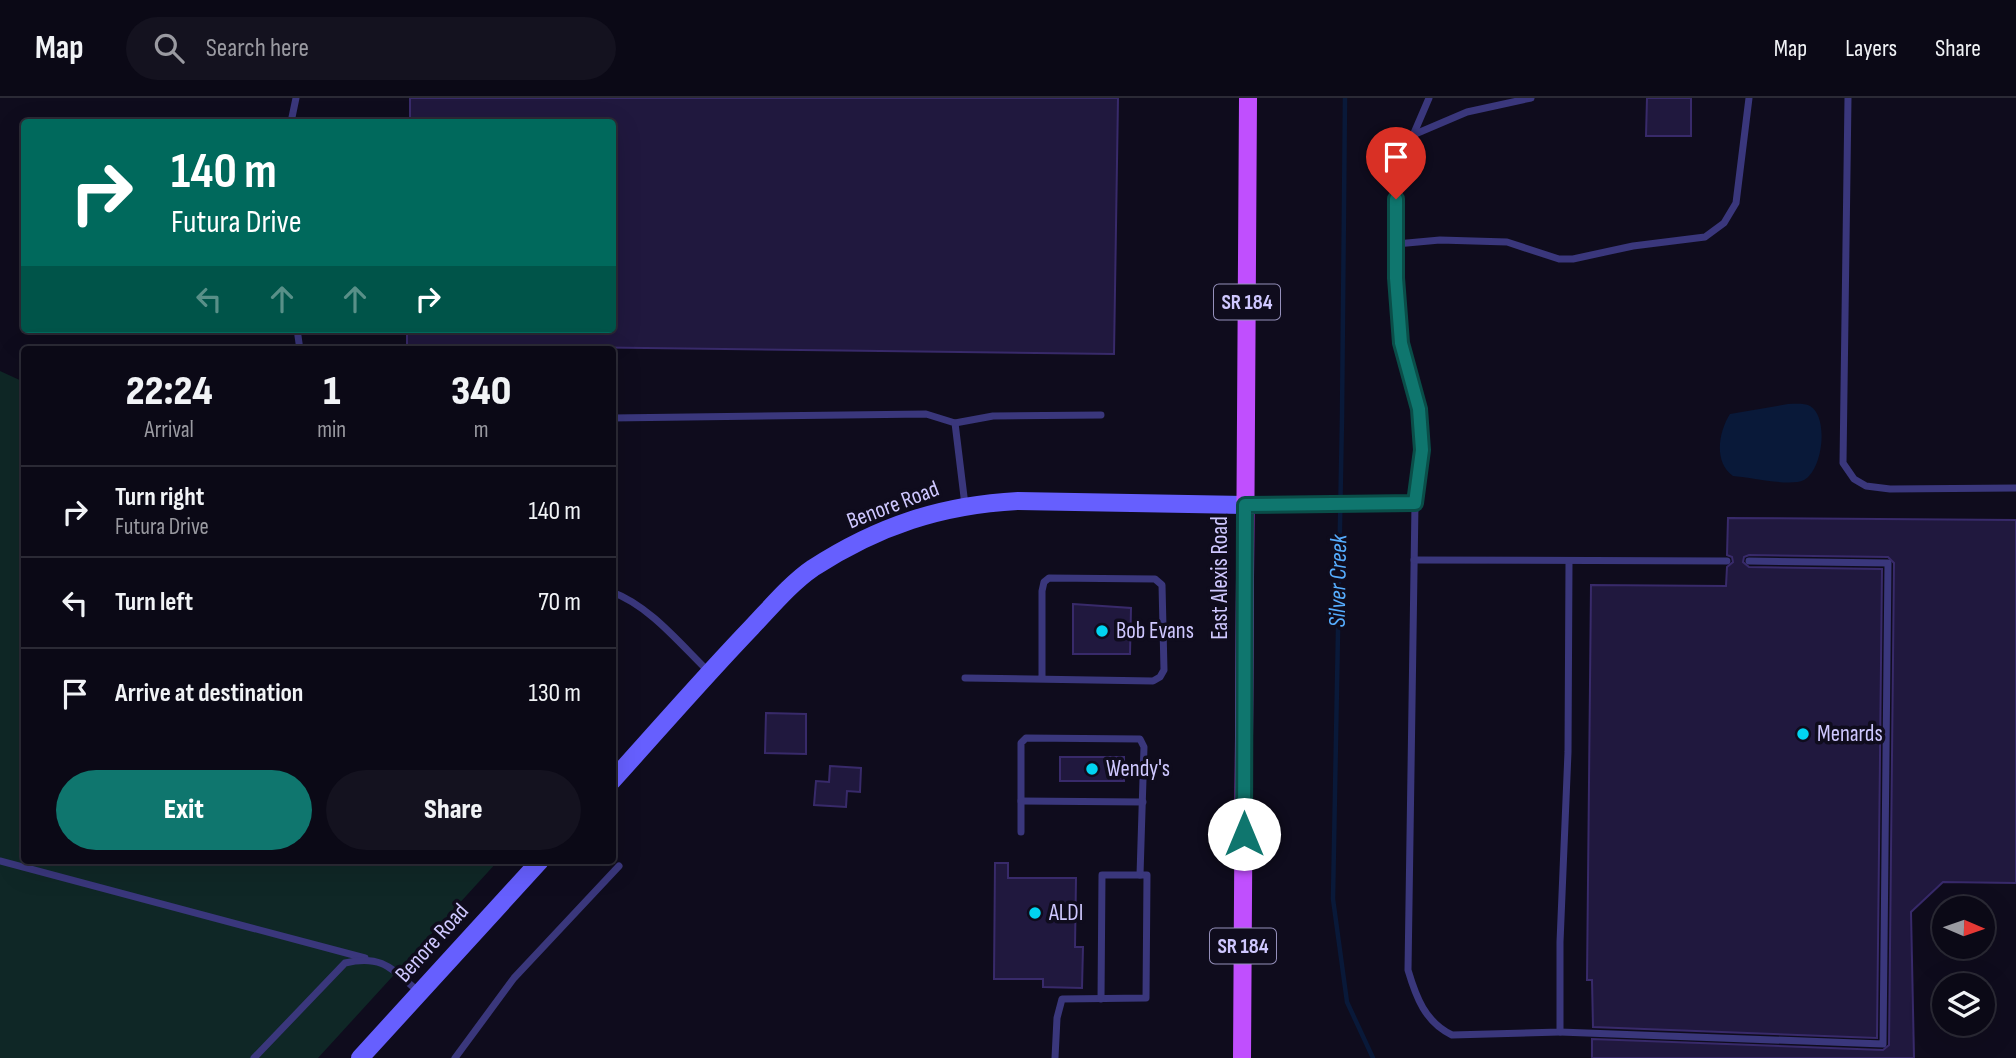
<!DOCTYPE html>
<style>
body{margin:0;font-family:"Sofia Sans Condensed",sans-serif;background:#14121f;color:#f1f3f6;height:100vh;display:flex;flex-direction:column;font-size:26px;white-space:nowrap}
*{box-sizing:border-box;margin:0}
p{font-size:23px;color:#9a9aa1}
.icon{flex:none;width:38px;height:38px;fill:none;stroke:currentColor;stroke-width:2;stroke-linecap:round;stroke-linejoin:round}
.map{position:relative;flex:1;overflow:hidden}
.drawer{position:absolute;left:21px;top:248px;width:595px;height:518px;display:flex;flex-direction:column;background:#0b0916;border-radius:7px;box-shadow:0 7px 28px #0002,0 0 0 2px #2b2a35}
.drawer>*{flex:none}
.banner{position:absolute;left:21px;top:21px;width:595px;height:214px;border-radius:7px;box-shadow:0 7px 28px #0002,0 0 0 2px #2b2a35;background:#00695c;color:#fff;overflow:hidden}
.needle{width:46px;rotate:92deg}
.buttons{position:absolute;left:1932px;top:798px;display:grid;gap:14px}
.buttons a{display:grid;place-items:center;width:63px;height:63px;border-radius:50%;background:#0b0916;box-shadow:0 7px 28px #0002,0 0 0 2px #2b2a35;font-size:35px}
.pin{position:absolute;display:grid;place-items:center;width:60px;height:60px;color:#fff;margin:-72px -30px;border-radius:50% 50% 50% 0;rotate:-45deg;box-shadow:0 0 7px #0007}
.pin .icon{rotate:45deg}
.me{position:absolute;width:77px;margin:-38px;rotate:0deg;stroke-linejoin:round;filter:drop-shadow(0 0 5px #0008)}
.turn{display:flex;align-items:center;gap:24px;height:147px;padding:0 35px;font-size:32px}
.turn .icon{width:91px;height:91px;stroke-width:2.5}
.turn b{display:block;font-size:49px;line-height:60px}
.lanes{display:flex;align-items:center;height:66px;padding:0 35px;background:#0003;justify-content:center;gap:35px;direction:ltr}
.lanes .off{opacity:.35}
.eta{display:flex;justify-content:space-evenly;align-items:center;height:119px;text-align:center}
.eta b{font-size:42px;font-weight:800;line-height:49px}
.action{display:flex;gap:14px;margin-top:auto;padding:14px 35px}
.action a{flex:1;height:80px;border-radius:42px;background:#0f766e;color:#fff;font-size:28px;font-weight:800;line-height:80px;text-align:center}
.action a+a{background:#14121f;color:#f1f3f6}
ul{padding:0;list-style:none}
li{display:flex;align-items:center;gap:21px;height:91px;padding:0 35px;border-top:2px solid #2b2a35}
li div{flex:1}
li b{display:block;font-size:26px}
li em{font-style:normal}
header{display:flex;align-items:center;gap:42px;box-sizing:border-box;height:98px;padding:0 35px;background:#0b0916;border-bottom:2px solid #2b2a35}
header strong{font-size:33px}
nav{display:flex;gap:38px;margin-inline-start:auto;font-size:24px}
.search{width:490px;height:63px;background:#14121f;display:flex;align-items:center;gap:18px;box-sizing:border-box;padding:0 24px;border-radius:38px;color:#9a9aa1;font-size:26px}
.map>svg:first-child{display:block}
</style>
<header>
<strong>Map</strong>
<div class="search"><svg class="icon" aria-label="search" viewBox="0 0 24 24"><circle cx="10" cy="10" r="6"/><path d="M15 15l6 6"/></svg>Search here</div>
<nav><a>Map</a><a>Layers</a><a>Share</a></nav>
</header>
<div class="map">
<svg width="2016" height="960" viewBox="0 0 2016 960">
<rect width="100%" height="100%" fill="#0f0c1d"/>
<path fill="#0f2726" d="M 0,273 L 24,284 L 24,763 L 498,763 L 318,960 L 0,960 Z"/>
<path fill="#091939" d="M 1788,306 C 1796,306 1804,305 1810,308 C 1829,319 1823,372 1804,382 C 1790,389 1749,379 1733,378 C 1713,364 1719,333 1730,316 Z"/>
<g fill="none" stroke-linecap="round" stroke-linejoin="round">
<path stroke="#091939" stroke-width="4.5" d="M 1345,0 L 1342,319 L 1333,801 L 1347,904 L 1373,960"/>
</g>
<g fill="#20183e" stroke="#382a6a" stroke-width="2">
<path d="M 410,0 L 1118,0 L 1114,256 L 407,247 L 407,231 L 612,231 L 612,24 L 410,24 Z"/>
<path d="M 1647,0 L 1691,0 L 1691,38 L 1646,38 Z"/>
<path d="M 1728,420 L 2016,422 L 2016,785 L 1943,784 L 1911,814 L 1914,960 L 1592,960 L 1592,941 L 1883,952 L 1889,947 L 1894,465 L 1888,459 L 1749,457 L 1744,459 L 1743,464 L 1749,469 L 1882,471 L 1877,940 L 1593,929 L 1592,882 L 1587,882 L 1591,487 L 1726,488 L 1727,469 L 1733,464 L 1732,459 L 1727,457 Z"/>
<path d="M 1073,506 L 1131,510 L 1130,556 L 1073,556 Z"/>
<path d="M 766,615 L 806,616 L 806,656 L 765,655 Z"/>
<rect x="1060" y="659" width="64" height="24"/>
<path d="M 830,668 L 861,670 L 860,694 L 847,693 L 846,709 L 814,707 L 816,683 L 829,684 Z"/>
<path d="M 995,765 L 1008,765 L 1008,780 L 1076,780 L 1075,849 L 1083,849 L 1082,890 L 1043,889 L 1043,881 L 994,881 Z"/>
</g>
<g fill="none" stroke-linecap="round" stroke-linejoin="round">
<g stroke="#3a377c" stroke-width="7">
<path d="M 1429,0 L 1402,63 L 1396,101 L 1397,180 L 1401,245 L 1419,311 L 1422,352 L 1415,406 L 1408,872 C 1416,899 1425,924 1452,937 L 1560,934 L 1560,844 L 1568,654 L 1569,464"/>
<path d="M 1848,0 L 1843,365 L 1854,381 L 1866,388 L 1890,391 L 2016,390"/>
<path d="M 291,24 L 296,0"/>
<path d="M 1413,37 L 1467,14 L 1531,0"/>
<path d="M 1396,146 L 1440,142 L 1507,144 L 1559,161 L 1573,161 L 1633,148 L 1705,139 L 1724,125 L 1736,105 L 1749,0"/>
<path d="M 297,231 L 300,252"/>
<path d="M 612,320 L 926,316 L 955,325 L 965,407"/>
<path d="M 955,325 L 993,318 L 1101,317"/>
<path d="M 1414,462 L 1727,463"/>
<path d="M 612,494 C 650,508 681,547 709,574"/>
<path d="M 965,580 L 1153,583 L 1160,579 L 1164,572 L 1162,487 L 1155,481 L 1049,480 L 1044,484 L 1042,493 L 1042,581"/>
<path d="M 1021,703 L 1143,704"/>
<path d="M 1021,734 L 1021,645 L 1026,640 L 1140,641 L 1144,649 L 1140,777 L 1147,777 L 1146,900 L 1062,901 L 1057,920 L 1055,960"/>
<path d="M 0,763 L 365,860"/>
<path d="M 1101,901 L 1102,777 L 1140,777"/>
<path d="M 1560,934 L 1883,946 L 1888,465 L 1749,463"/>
<path d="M 254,960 L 345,865 C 382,856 392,871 419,894"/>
<path d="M 455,960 L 514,880 L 619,768"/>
</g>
<path stroke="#3a377c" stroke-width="14" d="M 1245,407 L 1415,406"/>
<g stroke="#665ffe" stroke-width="18">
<path d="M 612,683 C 659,631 704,579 752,529 C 771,509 791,485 813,470 C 878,428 941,407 1018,403 L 1245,407"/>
<path d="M 360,960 L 540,763"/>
</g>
<path stroke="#c04ffe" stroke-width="18" d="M 1242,960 L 1248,0"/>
</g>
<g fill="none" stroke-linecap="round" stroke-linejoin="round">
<defs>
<path id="route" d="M 1244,736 L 1245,407 L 1415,405 L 1422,352 L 1419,311 L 1401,245 L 1396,180 L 1396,101"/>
</defs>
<use href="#route" stroke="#0a4d48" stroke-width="18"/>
<use href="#route" stroke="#0f766e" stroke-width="12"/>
</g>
<g fill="#01d4f1" stroke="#0f0c1d" stroke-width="2.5">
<circle cx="1102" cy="533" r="7"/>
<circle cx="1803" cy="636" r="7"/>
<circle cx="1092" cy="671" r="7"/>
<circle cx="1035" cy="815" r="7"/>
</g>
<g text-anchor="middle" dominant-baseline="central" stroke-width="7" stroke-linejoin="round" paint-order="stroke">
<g fill="#0f0c1d" stroke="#9590bb" stroke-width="2">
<rect x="1214" y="186.5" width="66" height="35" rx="5"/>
<rect x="1210" y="830.5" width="66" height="35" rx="5"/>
</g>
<g font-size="21" font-weight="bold" fill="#cfc8ff">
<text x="1247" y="204">SR 184</text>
<text x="1243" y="848">SR 184</text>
</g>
<g font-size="23" fill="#cfc8ff" stroke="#0f0c1d">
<text transform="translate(893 407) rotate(-21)">Benore Road</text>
<text transform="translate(1220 480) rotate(-90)">East Alexis Road</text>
<text transform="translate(432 845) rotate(-48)">Benore Road</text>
</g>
<g font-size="23" fill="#cfc8ff" stroke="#0f0c1d" text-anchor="start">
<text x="1116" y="533">Bob Evans</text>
<text x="1817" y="636">Menards</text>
<text x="1106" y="671">Wendy's</text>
<text x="1049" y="815">ALDI</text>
</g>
<g font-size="24" font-style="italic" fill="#56adfe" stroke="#0f0c1d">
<text transform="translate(1338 483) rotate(-89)">Silver Creek</text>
</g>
</g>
</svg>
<div class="buttons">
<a><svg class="needle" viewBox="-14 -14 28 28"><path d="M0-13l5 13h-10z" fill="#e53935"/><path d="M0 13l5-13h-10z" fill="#9a9aa1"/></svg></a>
<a><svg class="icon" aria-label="layers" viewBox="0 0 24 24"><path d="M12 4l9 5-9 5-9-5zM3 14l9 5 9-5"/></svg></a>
</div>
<div class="pin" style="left:1396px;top:101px;background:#d93025"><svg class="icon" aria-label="arrive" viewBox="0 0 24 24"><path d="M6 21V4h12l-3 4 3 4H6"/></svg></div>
<svg class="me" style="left:1244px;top:736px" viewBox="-20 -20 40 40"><circle r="19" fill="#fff"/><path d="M0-13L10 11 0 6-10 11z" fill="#0f766e"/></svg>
<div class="banner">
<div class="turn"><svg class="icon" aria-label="right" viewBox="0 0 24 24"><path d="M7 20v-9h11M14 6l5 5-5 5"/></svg><div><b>140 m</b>Futura Drive</div></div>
<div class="lanes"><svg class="icon off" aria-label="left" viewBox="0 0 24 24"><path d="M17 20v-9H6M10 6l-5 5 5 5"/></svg><svg class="icon off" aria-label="ahead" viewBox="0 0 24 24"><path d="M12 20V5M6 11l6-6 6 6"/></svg><svg class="icon off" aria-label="ahead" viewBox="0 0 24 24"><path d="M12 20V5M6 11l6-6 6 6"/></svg><svg class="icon" aria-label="right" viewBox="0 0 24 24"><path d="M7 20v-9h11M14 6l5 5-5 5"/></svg></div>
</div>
<section class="drawer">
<div class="eta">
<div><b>22:24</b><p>Arrival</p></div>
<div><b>1</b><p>min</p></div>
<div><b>340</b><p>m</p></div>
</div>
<ul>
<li><svg class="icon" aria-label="right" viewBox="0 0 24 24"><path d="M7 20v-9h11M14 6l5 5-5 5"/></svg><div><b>Turn right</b><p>Futura Drive</p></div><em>140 m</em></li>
<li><svg class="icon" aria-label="left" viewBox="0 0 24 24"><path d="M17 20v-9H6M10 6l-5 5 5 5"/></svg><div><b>Turn left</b></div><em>70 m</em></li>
<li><svg class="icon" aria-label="arrive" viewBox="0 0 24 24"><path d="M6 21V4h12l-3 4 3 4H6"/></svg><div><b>Arrive at destination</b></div><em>130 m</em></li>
</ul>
<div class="action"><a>Exit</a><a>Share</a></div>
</section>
</div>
